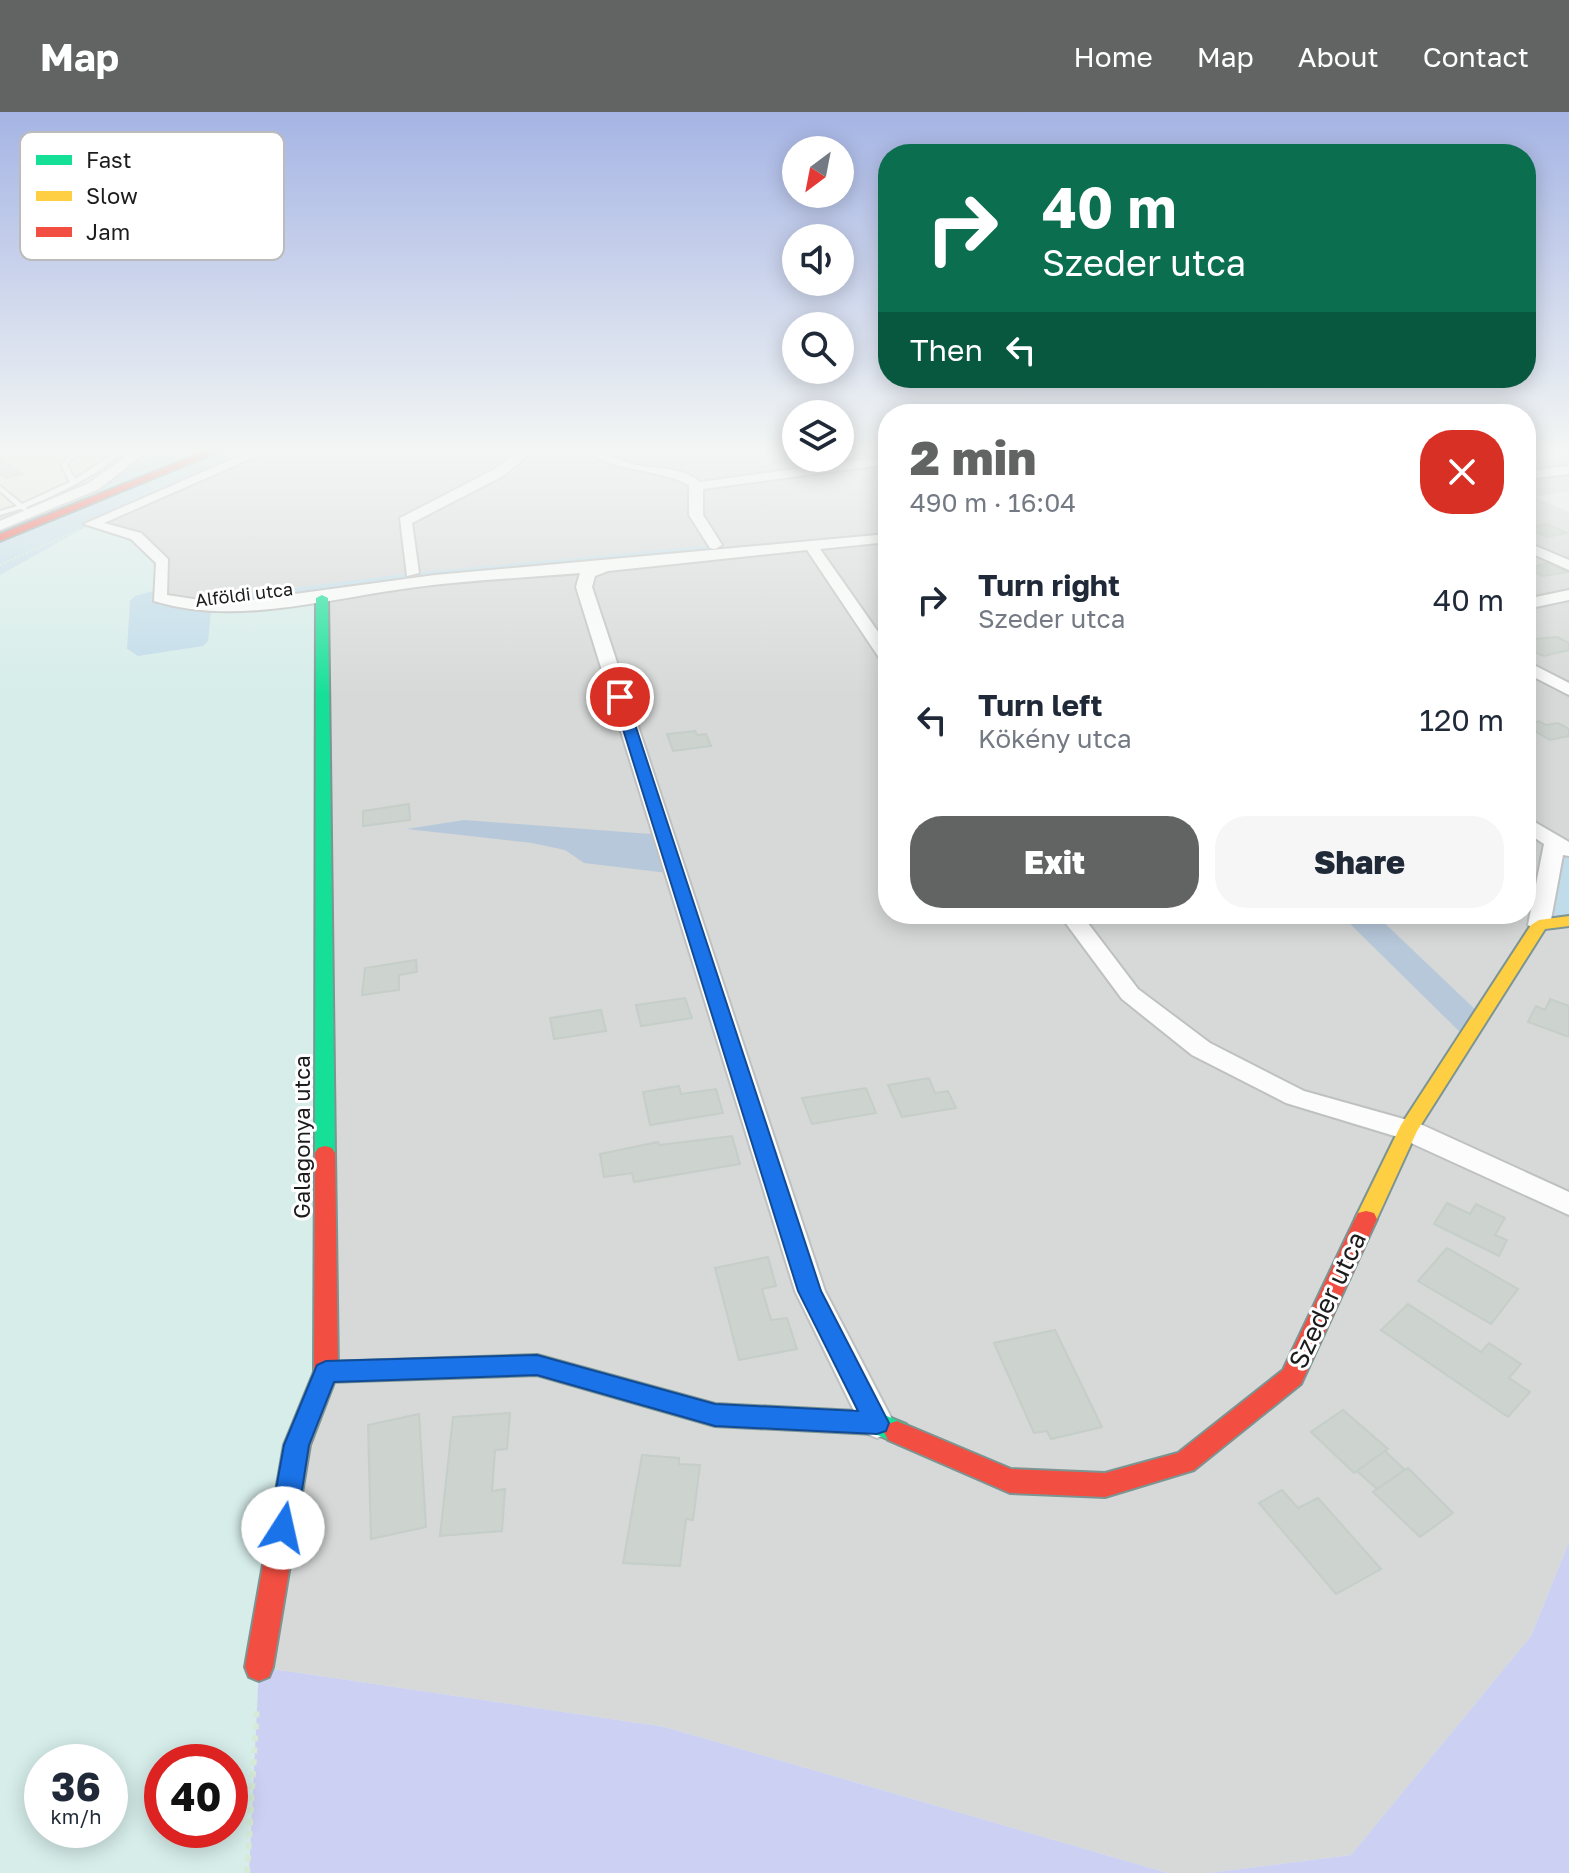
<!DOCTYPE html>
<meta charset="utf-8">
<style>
body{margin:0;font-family:"Golos Text",sans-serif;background:#f6f6f7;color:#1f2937;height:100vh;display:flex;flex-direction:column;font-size:30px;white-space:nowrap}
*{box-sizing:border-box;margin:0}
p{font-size:26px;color:#747a83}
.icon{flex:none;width:44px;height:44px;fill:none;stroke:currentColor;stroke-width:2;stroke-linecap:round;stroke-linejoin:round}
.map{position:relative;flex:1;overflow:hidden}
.side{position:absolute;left:878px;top:292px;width:658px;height:520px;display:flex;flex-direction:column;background:#fff;border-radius:32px;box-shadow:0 4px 20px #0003}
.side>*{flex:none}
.guide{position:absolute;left:878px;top:32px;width:658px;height:244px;border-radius:32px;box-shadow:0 4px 20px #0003;background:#0b6e4f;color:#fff;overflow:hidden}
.needle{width:52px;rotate:212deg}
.buttons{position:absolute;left:782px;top:24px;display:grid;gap:16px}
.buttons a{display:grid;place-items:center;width:72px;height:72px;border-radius:50%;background:#fff;box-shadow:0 4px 20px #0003;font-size:40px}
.speed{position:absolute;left:24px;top:1632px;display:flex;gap:16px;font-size:40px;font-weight:700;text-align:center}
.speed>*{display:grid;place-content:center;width:104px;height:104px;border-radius:50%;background:#fff;box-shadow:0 4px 20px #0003;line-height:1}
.speed small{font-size:20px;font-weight:400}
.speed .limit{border:12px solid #d22;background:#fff;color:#111}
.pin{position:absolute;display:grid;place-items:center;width:68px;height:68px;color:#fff;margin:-34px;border:4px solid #fff;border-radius:50%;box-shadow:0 2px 8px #0007}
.me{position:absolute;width:88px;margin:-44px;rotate:10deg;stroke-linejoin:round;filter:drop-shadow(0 0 6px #0008)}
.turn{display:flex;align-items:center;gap:28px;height:168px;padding:0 32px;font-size:36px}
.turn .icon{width:104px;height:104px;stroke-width:2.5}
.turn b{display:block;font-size:56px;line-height:68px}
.then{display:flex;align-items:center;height:76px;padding:0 32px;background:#0003;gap:16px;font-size:30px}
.round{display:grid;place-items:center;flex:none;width:84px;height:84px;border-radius:32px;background:#f6f6f7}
.overview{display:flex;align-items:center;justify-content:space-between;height:136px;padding:0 32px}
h1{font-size:48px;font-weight:800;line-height:60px;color:#626463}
.action{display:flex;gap:16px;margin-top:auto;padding:16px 32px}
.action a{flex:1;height:92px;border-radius:32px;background:#626463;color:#fff;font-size:32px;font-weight:800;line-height:92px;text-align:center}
.action a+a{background:#f6f6f7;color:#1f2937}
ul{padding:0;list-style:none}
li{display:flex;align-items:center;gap:24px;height:120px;padding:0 32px}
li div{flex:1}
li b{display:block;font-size:30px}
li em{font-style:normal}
header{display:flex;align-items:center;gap:48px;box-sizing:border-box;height:112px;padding:0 40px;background:#626463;color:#fff}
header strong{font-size:38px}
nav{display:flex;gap:44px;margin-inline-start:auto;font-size:28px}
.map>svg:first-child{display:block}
</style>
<header>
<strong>Map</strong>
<nav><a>Home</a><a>Map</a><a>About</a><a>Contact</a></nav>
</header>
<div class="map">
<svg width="1569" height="1761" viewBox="0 0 1569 1761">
<rect width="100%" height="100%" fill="#e4eae7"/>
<path fill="#d6d9d7" d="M 269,336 L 796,336 L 796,346 L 840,346 L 840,336 L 888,336 L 888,802 L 1526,802 L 1526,336 L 1569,336 L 1569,379 L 1535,385 L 1569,400 L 1569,1430 L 1531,1524 L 1351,1743 L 1208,1761 L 1168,1761 L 665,1615 L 259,1555 L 169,492 L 91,412 Z"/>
<path fill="#e5e9db" d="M 6,336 L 138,336 L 89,372 L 36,395 L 0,405 L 0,343 L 9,342 Z"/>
<path fill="#d6edea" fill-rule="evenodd" d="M 91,412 L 136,424 L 163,450 L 160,476 L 128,495 L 127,541 L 208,529 L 211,495 L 322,486 L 326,1260 L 259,1555 L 249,1761 L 0,1761 L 0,463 ZM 42,1650 L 110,1650 L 110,1718 L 42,1718 ZM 162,1650 L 230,1650 L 230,1718 L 162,1718 Z"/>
<g fill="#c0dcea">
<path d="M 138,336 L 155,336 L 141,350 L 182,336 L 269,336 L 91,412 L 0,463 L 0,405 C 57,389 90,371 138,336 Z"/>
<path d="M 715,433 L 720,445 L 211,496 L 208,529 L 203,534 L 138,544 L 127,537 L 130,489 L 135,484 L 160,477 L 169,492 L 412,461 Z"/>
<path d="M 1555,731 L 1569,740 L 1569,809 L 1539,813 Z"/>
</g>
<g fill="#b7c8db">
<path d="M 464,708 L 664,723 L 676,762 L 584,751 L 565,738 L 532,731 L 407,717 Z"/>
<path d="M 1340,802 L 1375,802 L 1481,903 L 1466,926 Z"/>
</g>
<g fill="#ccd1f3">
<path d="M 1569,1430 L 1569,1761 L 1208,1761 L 1351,1743 L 1531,1524 Z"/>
<path d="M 259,1555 L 665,1615 L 1168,1761 L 249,1761 Z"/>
</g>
<g fill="#cdd3cf" stroke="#c5cec8" stroke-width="2">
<path d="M 0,346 L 22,362 L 5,366 L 0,362 Z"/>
<path d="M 1547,412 L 1567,421 L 1547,425 L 1527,416 Z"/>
<path d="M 1549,451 L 1567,460 L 1543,464 L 1526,456 Z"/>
<path d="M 1557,525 L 1569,531 L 1569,538 L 1544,544 L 1526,537 L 1526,528 Z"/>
<path d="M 1539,609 L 1546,613 L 1558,611 L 1569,617 L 1569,624 L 1550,628 L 1526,614 Z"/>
<path d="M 695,619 L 697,623 L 706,622 L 711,634 L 673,639 L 667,622 Z"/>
<path d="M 409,692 L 410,708 L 363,714 L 363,699 Z"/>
<path d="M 416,848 L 417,860 L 399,863 L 399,878 L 362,883 L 365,856 Z"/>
<path d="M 685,886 L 692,906 L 641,914 L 636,893 Z"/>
<path d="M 1550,887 L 1569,894 L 1569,925 L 1528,910 L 1536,894 L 1545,898 Z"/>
<path d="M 601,898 L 606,919 L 554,927 L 550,906 Z"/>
<path d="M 929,966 L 935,981 L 948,979 L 956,996 L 902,1005 L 888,973 Z"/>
<path d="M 679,974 L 681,982 L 716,977 L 723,1001 L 650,1013 L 643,980 Z"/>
<path d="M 866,976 L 876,1001 L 812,1012 L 802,986 Z"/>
<path d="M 732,1024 L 740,1052 L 634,1070 L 632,1061 L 604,1065 L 600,1042 L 658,1030 L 659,1033 Z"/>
<path d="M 1447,1091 L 1470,1102 L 1476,1092 L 1505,1106 L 1495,1123 L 1507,1128 L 1499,1144 L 1434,1112 Z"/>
<path d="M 1447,1136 L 1518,1177 L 1491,1212 L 1418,1169 Z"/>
<path d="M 768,1145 L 776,1174 L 762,1177 L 771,1208 L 787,1206 L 797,1237 L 739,1248 L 715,1156 Z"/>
<path d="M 1408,1192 L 1481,1240 L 1489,1231 L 1521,1252 L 1509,1266 L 1530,1280 L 1508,1305 L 1381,1218 Z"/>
<path d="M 1055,1218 L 1102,1315 L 1051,1327 L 1047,1319 L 1034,1321 L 994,1231 Z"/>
<path d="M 1343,1298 L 1388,1337 L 1354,1361 L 1311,1320 Z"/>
<path d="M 510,1301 L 507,1337 L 495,1338 L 492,1379 L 505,1377 L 502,1419 L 440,1424 L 453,1305 Z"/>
<path d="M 419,1302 L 426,1415 L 371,1427 L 368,1313 Z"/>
<path d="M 1385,1339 L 1405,1358 L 1377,1377 L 1357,1359 Z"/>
<path d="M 642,1343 L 679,1346 L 679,1352 L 700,1353 L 693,1408 L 686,1407 L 680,1454 L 623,1451 Z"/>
<path d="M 1408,1356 L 1453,1401 L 1420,1425 L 1373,1380 Z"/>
<path d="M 1282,1378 L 1298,1396 L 1318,1386 L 1381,1457 L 1336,1482 L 1259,1391 Z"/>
</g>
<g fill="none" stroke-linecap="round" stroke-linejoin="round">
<defs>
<g id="lane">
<path d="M 15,336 L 25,336 L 22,338 Z"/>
<path d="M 83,336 L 92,336 L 75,344 L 67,353 L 75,367 L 113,342 L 116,336 L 122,336 C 113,357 48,387 26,395 L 27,399 L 20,397 L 0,403 L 0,399 L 17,394 L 0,379 L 0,374 L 22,392 L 70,370 L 61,353 L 71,342 Z"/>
</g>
<g id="street">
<path d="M 137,336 L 151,336 L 99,377 L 0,418 L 0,409 L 89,371 Z"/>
<path d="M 258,336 L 275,336 L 104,411 L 141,421 L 168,447 L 167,483 L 213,490 L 251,488 L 435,463 L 888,422 L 888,430 L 820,437 L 888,534 L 888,551 L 882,550 L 807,438 L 608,459 L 595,464 L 592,475 L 825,1179 L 894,1311 L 889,1321 L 877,1326 L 865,1321 L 795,1179 L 576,475 L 580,461 C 523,466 466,468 409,476 C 326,487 235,514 154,489 L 156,451 L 131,427 L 84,412 Z"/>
<path d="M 523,336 L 537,336 L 503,364 L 412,411 L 419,461 L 407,464 L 400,406 L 493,358 Z"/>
<path d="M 583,336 C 603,336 614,347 632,352 C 655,358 681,354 700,370 L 888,344 L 888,352 L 703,377 L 703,403 L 722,433 L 715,437 L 710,436 L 689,403 L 689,373 C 655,355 615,362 583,336 Z"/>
<path d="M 1569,354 L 1569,362 L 1526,367 L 1526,359 Z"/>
<path d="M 1526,430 L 1569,448 L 1569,458 L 1526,439 Z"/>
<path d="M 1569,478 L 1569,488 L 1526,497 L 1526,487 Z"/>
<path d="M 1526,549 L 1569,571 L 1569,583 L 1526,561 Z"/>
<path d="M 1526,705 L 1569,730 L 1569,744 L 1563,743 L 1550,813 L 1539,820 L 1528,813 L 1544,732 L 1526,720 Z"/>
<path d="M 1059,802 L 1081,802 L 1138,877 L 1210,931 L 1304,979 L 1418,1011 L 1569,1080 L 1569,1103 L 1398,1025 L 1286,991 L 1192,943 L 1122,887 Z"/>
</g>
<g id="fast">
<path d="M 322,483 L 328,486 L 335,1041 L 332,1046 L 318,1046 L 315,1041 L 316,486 Z"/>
<path d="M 537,1243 L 715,1292 L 877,1300 L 906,1312 L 910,1320 L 906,1328 L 897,1331 L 875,1322 L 715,1314 L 537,1263 L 326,1270 L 317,1267 L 314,1260 L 317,1253 L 326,1250 Z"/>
</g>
<path id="slow" d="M 1569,804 L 1569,814 L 1545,817 L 1417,1019 L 1374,1113 L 1366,1115 L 1358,1113 L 1355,1107 L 1401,1013 L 1531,813 L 1539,808 Z"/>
<g id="jam">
<path d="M 214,336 L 227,336 L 0,429 L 0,422 Z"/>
<path d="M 325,1034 L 332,1036 L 335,1041 L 338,1260 L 310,1333 L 273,1555 L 269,1565 L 259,1569 L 249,1565 L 245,1555 L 284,1333 L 314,1260 L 315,1041 L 318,1036 Z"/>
<path d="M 1366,1099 L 1374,1101 L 1377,1107 L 1301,1272 L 1194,1358 L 1105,1385 L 1010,1381 L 888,1328 L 884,1320 L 888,1312 L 897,1309 L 1011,1357 L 1105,1361 L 1178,1341 L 1283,1258 L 1355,1107 L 1358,1101 Z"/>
</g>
</defs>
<use href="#lane" stroke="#bfc1c0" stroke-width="4"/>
<use href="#street" stroke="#bfc1c0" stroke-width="4"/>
<use href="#fast" stroke="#7c9593" stroke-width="4"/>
<use href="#slow" stroke="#7c9593" stroke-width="4"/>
<use href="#jam" stroke="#7c9593" stroke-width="4"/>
<path stroke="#d6ead7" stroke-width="2" stroke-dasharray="2 2" stroke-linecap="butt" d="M 0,453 L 78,418"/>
<path stroke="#d6ead7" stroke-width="6" stroke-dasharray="6 6" stroke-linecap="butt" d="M 247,1761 L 257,1593"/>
<use href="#lane" fill="#fbfcfb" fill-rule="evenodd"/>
<use href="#street" fill="#fbfcfb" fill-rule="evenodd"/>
<use href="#fast" fill="#16e098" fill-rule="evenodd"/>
<use href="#slow" fill="#ffcf43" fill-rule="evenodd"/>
<use href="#jam" fill="#f24e42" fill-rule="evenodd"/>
</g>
<linearGradient id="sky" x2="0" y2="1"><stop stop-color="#a5b4e4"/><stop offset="0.58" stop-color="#f3f6f4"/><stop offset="1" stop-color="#f3f6f4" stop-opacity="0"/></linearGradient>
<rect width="1569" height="583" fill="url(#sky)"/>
<path fill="#1a73e8" stroke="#114b97" stroke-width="2" d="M 620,581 L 626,585 L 821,1179 L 889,1311 L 886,1319 L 877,1322 L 715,1314 L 537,1263 L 334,1270 L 309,1333 L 296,1416 L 292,1425 L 283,1429 L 273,1425 L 269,1416 L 284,1333 L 317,1253 L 326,1249 L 537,1243 L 715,1292 L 858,1299 L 798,1179 L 613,585 Z"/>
<g text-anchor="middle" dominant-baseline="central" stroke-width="6" stroke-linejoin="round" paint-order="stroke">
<g font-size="18" fill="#1c1c1c" stroke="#fff">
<text transform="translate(244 482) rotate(-7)">Alföldi utca</text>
</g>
<g font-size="22" fill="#1c1c1c" stroke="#fff">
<text transform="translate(301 1025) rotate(-90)">Galagonya utca</text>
</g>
<g font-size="26" fill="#1c1c1c" stroke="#fff">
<text transform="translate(1327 1188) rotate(-65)">Szeder utca</text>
</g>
</g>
<rect x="20" y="20" width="264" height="128" rx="12" fill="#fff" stroke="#bbb" stroke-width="2"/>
<rect x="36" y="43" width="36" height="10" fill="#16e098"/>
<rect x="36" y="79" width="36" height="10" fill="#ffcf43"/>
<rect x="36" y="115" width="36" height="10" fill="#f24e42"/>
<g font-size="22" fill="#1c1c1c">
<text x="86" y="56">Fast</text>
<text x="86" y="92">Slow</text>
<text x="86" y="128">Jam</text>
</g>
</svg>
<div class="buttons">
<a><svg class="needle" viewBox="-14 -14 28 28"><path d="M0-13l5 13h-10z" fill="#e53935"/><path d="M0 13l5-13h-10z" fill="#747a83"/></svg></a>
<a><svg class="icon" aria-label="sound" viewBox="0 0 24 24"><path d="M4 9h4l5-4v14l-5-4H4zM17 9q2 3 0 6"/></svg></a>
<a><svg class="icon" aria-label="search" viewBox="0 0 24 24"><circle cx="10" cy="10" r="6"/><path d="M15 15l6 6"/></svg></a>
<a><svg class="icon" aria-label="layers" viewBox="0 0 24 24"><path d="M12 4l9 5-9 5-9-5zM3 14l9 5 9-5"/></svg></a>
</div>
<div class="speed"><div>36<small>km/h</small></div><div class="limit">40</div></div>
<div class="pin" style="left:620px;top:585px;background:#d93025"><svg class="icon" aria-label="arrive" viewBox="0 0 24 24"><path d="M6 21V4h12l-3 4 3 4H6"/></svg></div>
<svg class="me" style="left:283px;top:1416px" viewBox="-20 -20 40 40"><circle r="19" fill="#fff"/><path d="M0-13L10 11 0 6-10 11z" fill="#1a73e8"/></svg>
<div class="guide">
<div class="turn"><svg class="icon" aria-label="right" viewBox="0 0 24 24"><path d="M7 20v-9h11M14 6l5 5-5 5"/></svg><div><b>40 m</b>Szeder utca</div></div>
<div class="then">Then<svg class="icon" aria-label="left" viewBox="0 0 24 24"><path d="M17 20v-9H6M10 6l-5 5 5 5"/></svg></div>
</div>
<section class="side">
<div class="overview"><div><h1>2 min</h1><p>490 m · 16:04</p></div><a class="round" style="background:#d93025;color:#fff"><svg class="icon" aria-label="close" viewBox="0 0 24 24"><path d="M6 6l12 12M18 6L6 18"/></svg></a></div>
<ul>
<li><svg class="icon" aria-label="right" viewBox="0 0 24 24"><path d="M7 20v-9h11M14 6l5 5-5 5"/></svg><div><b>Turn right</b><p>Szeder utca</p></div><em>40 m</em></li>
<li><svg class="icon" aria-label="left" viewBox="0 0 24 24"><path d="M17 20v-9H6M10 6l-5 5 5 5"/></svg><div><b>Turn left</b><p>Kökény utca</p></div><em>120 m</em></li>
</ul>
<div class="action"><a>Exit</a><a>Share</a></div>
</section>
</div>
